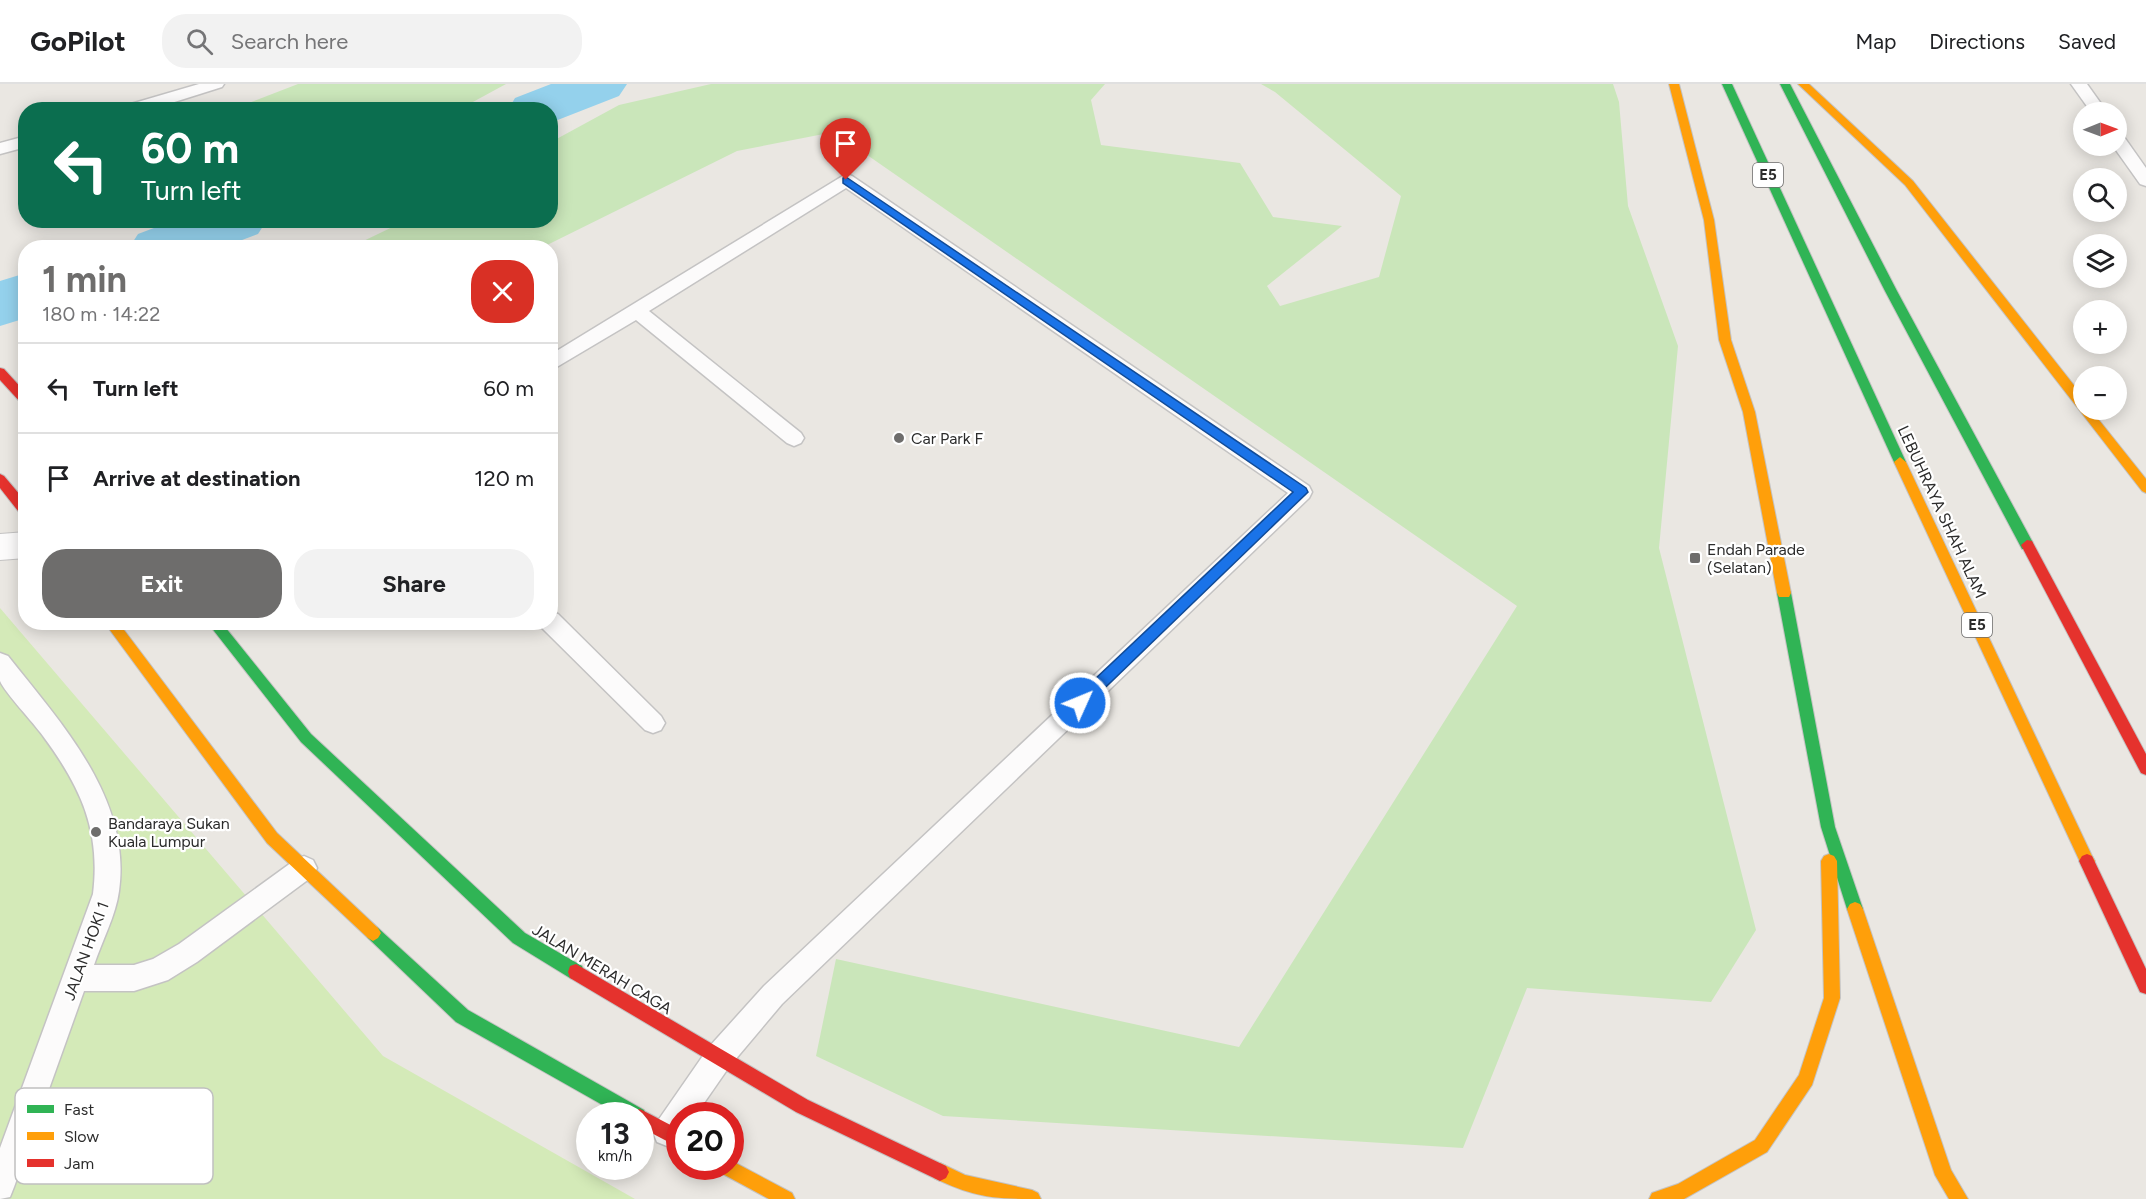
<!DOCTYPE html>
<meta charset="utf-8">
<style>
body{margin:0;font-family:Figtree,sans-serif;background:#f2f2f2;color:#202124;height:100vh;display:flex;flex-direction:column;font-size:22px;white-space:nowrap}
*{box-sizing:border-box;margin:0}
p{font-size:20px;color:#757577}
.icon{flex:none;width:33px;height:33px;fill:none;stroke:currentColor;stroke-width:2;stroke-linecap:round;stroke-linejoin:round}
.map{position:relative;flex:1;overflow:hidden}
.details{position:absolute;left:18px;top:156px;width:540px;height:390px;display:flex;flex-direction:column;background:#fff;border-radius:24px;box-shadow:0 3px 15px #0003}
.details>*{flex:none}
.top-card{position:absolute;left:18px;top:18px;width:540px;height:126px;border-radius:24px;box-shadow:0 3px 15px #0003;background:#0b6e4f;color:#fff;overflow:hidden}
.needle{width:39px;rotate:89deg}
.tools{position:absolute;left:2073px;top:18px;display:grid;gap:12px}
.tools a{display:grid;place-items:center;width:54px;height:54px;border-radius:50%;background:#fff;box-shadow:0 3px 15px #0003;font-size:30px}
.speed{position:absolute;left:576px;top:1018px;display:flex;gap:12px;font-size:30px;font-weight:700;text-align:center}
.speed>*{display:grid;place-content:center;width:78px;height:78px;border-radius:50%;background:#fff;box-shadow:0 3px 15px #0003;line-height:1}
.speed small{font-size:15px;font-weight:400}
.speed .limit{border:9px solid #d22;background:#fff;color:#111}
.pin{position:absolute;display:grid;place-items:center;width:51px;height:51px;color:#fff;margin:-62px -26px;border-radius:50% 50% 50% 0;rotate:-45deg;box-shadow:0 0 6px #0007}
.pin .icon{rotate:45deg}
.me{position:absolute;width:66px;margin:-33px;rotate:46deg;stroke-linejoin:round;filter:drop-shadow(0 0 4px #0008)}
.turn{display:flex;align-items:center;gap:21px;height:126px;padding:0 24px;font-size:27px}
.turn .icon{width:78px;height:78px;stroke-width:2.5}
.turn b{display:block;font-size:42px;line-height:51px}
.round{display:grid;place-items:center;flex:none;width:63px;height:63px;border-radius:24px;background:#f2f2f2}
.headline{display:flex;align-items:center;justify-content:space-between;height:102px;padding:0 24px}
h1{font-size:36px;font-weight:700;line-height:45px;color:#6e6d6c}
.action{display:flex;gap:12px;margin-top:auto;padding:12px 24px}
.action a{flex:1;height:69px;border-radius:24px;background:#6e6d6c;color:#fff;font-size:24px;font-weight:700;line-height:69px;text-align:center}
.action a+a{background:#f2f2f2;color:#202124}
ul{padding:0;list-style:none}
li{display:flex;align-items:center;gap:18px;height:90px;padding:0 24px;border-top:2px solid #e0e0e0}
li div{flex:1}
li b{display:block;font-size:22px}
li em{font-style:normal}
header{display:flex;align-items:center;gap:36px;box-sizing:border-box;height:84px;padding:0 30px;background:#fff;border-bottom:2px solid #e0e0e0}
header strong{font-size:28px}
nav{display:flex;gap:33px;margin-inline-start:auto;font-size:21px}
.search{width:420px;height:54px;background:#f2f2f2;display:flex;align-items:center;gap:15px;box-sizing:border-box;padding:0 21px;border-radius:24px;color:#757577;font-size:22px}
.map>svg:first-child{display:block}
</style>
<header>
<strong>GoPilot</strong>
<div class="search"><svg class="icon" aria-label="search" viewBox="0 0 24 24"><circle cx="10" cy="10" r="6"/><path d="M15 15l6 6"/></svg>Search here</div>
<nav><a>Map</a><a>Directions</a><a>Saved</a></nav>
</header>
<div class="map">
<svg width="2146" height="1115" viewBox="0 0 2146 1115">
<rect width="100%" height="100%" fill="#eae7e2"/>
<g fill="#cae6ba">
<path d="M 298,0 L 506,0 L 460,25 L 233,25 Z"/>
<path d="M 711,0 L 1105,0 L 1091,16 L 1101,61 L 1240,79 L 1273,133 L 1342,142 L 1267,202 L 1280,222 L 1379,193 L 1401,112 L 1275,8 L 1261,0 L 1613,0 L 1619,18 L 1628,122 L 1678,262 L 1659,464 L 1756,846 L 1711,918 L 1527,904 L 1463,1064 L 943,1032 L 816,972 L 836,875 L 1239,963 L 1517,522 L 834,48 L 737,67 L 543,163 L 351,163 L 405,137 L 550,136 L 551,58 L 619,21 Z"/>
</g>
<path fill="#d4eab8" d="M 0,524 L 383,972 L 635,1115 L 0,1115 Z"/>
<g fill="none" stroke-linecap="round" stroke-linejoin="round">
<g fill="#94d1ec" fill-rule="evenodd">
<path d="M 551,0 L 627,0 L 619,12 L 550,39 L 550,26 L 508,26 L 515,14 Z"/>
<path d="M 175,136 L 267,136 L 258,150 L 221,164 L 129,164 L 138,150 Z"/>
<path d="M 26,189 L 26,234 L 0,242 L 0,197 Z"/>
</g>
<defs>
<g id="lane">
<path d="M 199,0 L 224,0 L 222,3 L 149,26 L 122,26 L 124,22 Z"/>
<path d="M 2071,0 L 2087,0 L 2107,28 L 2091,28 Z"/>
<path d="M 2116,49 L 2122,50 L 2146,84 L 2146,102 L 2140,100 L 2113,62 L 2116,62 Z"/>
<path d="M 26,52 L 26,63 L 0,70 L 0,59 Z"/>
<path d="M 846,90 L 852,92 L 1309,402 L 1312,408 L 1309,414 L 782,920 L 729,983 L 695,1032 L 680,1032 L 680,1054 L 667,1062 L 657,1058 L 653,1048 L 657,1038 L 709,963 L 764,902 L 1288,409 L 846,104 L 649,227 L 801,349 L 804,354 L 801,359 L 794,362 L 787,359 L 636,236 L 550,287 L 550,271 Z"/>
<path d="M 550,528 L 558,530 L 661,632 L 665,639 L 661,646 L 653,649 L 645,646 L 542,544 L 540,538 L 550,538 Z"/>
<path d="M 0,569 L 8,572 C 61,639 132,715 119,807 C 116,831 102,857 94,881 L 134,881 L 153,875 L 179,860 L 295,776 L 304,772 L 313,776 L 317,784 L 313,792 L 197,878 L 168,896 L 134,907 L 84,907 L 14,1103 L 10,1113 L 0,1115 L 0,1064 L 93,810 C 101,746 80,702 43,652 C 34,639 5,609 0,597 C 0,590 0,577 0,569 Z"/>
</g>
<path id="street" d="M 26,448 L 26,474 L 0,476 L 0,450 Z"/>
<g id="fast">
<path d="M 1722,0 L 1732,0 L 1906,378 L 1904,381 L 1896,381 L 1894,378 Z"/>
<path d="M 1780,0 L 1790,0 L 1897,207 L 2032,457 L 2033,461 L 2032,465 L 2022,465 L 1885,207 Z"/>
<path d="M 1784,504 L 1789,505 L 1791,509 L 1835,743 L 1863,825 L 1860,830 L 1855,832 L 1850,830 L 1847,825 L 1821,743 L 1777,509 L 1779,505 Z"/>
<path d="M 207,538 L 221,538 L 311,650 L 525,849 L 582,882 L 584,888 L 582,894 L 576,896 L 570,894 L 513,859 L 301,658 Z"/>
<path d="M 373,841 L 378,844 L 468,926 L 644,1026 L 646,1032 L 644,1038 L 640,1039 L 640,1032 L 622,1032 L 456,938 L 368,854 L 365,849 L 368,844 Z"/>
</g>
<g id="slow">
<path d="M 1669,0 L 1679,0 L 1714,136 L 1731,256 L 1755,328 L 1791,509 L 1789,513 L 1779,513 L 1777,509 L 1743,328 L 1719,256 L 1704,136 Z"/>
<path d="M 1798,0 L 1809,0 L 1913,97 L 2084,314 L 2084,326 L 2091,326 L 2146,395 L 2146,409 L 2142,407 L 1905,101 Z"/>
<path d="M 1900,373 L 1906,378 L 2092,772 L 2095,777 L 2092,782 L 2087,784 L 2082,782 L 1894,378 Z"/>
<path d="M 104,538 L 118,538 L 277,749 L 378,844 L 381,849 L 378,854 L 373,857 L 368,854 L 267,759 Z"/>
<path d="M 1829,770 L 1834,772 L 1837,777 L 1840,914 L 1812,1001 L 1767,1068 L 1684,1115 L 1649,1115 L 1652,1109 L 1678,1100 L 1755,1056 L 1799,991 L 1824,914 L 1821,777 L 1824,772 Z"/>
<path d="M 1855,818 L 1860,820 L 1863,825 L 1951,1086 L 1968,1115 L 1949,1115 L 1935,1091 L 1847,825 L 1850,820 Z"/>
<path d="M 730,1076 L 792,1109 L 795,1115 L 769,1115 L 721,1089 L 718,1083 L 730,1083 Z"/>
<path d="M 940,1079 L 965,1091 L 1032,1106 L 1038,1109 L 1041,1115 C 995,1115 976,1114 934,1094 L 931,1088 L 934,1082 Z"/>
</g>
<g id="jam">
<path d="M 0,284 L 4,285 L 26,309 L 26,321 L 22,320 L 0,296 Z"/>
<path d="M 0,390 L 4,392 L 26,418 L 26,433 L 22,432 L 0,404 Z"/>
<path d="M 2027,456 L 2032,457 L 2146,670 L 2146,691 L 2141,689 L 2021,461 Z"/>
<path d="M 2087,770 L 2092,772 L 2146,885 L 2146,910 L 2140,908 L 2079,777 L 2082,772 Z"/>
<path d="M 576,880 L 808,1016 L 946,1082 L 949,1088 L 946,1094 L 940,1097 L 934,1094 L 796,1028 L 570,894 L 568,888 L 570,882 Z"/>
<path d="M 640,1025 L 680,1046 L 680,1064 L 640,1043 L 640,1032 L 632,1032 L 634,1027 Z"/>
</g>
</defs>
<use href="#lane" stroke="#c4c3c3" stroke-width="3"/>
<use href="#street" stroke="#c4c3c3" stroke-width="2"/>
<use href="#fast" stroke="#c4c3c3" stroke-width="2"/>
<use href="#slow" stroke="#c4c3c3" stroke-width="2"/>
<use href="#jam" stroke="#c4c3c3" stroke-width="2"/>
<use href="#lane" fill="#fcfbfb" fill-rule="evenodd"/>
<use href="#street" fill="#fcfbfb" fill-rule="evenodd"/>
<use href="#fast" fill="#30b455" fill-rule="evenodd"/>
<use href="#slow" fill="#ff9f0a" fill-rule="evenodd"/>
<use href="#jam" fill="#e5322d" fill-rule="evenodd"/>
</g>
<path fill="#1a73e8" stroke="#114b97" stroke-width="1.5" d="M 846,93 L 1306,404 L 1308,408 L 1085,623 L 1080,625 L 1075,623 L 1073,619 L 1075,614 L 1293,408 L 843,99 L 843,94 Z"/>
<g fill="#6e6d6c" stroke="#fff" stroke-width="2">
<circle cx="899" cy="354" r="6"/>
<rect x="1689" y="468" width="12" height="12" rx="3"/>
<circle cx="96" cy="748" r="6"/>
</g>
<g text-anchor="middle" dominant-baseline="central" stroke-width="4.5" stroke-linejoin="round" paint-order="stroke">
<g fill="#fff" stroke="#6b6b6b" stroke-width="1.5">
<rect x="1753" y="79" width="30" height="24" rx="4.5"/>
<rect x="1962" y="529" width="30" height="24" rx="4.5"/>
</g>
<g font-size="15" font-weight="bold" fill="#2c2c2c">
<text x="1768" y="91">E5</text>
<text x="1977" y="541">E5</text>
</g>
<g font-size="16" fill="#2c2c2c" stroke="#fff" text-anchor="start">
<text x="911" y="354">Car Park F</text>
<text x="1707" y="465">Endah Parade<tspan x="1707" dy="18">(Selatan)</tspan></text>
<text x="108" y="739">Bandaraya Sukan<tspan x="108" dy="18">Kuala Lumpur</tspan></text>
</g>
<g font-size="16" fill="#2c2c2c" stroke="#fff">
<text transform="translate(1942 428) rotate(65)">LEBUHRAYA SHAH ALAM</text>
<text transform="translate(86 867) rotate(-70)">JALAN HOKI 1</text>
<text transform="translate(602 885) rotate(31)">JALAN MERAH CAGA</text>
</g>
</g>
<rect x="15" y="1004" width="198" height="96" rx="9" fill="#fff" stroke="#c0c0c0" stroke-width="1.5"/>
<rect x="27" y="1021" width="27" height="8" fill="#30b455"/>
<rect x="27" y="1048" width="27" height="8" fill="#ff9f0a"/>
<rect x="27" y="1075" width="27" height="8" fill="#e5322d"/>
<g font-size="16" fill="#2c2c2c">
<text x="64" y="1031">Fast</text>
<text x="64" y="1058">Slow</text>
<text x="64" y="1085">Jam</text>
</g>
</svg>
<div class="tools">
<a><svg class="needle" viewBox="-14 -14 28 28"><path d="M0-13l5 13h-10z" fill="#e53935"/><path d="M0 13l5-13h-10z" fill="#757577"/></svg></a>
<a><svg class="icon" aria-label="search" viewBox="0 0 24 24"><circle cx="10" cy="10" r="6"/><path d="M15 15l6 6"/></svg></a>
<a><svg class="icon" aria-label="layers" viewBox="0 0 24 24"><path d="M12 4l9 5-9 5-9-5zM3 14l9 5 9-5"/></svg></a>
<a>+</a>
<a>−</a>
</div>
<div class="speed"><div>13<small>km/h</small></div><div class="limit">20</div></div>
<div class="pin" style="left:846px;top:96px;background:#d93025"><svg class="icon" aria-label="arrive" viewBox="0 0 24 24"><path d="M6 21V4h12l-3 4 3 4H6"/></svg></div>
<svg class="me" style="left:1080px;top:619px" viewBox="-20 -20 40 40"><circle r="17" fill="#1a73e8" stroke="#fff" stroke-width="3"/><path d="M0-11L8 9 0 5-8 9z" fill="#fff"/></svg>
<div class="top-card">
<div class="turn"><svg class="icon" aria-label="left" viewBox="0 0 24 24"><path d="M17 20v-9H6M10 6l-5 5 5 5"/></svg><div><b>60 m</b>Turn left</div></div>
</div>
<section class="details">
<div class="headline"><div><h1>1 min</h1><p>180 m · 14:22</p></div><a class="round" style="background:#d93025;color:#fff"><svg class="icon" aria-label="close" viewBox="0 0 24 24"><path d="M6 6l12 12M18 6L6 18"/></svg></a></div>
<ul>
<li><svg class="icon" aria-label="left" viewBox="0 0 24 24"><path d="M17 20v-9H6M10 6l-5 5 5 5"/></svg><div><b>Turn left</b></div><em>60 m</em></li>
<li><svg class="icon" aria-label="arrive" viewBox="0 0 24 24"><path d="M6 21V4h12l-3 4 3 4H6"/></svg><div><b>Arrive at destination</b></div><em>120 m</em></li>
</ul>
<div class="action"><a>Exit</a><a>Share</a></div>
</section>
</div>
